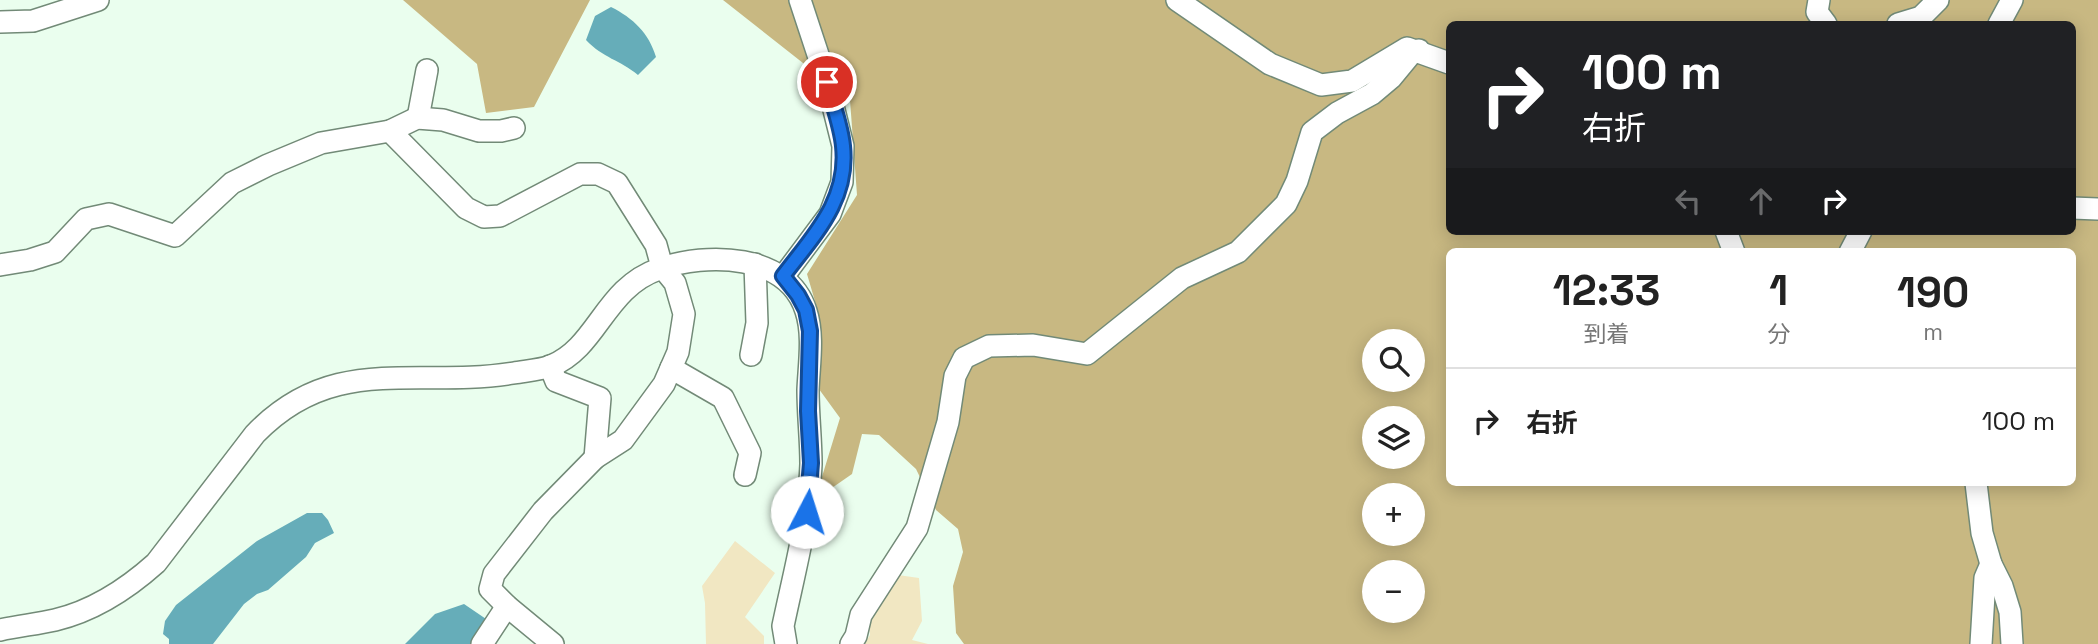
<!DOCTYPE html>
<html lang="ja">
<meta charset="utf-8">
<style>
body{margin:0;font-family:"Space Grotesk","Noto Sans JP",sans-serif;background:#f2f2f2;color:#222;height:100vh;display:flex;flex-direction:column;font-size:26px;white-space:nowrap}
*{box-sizing:border-box;margin:0}
p{font-size:23px;color:#767676}
.icon{flex:none;width:38px;height:38px;fill:none;stroke:currentColor;stroke-width:2;stroke-linecap:round;stroke-linejoin:round}
.map{position:relative;flex:1;overflow:hidden}
.side{position:absolute;left:1446px;top:248px;width:630px;height:238px;display:flex;flex-direction:column;background:#fff;border-radius:10px;box-shadow:0 4px 18px #0003}
.side>*{flex:none}
.banner{position:absolute;left:1446px;top:21px;width:630px;height:214px;border-radius:10px;box-shadow:0 4px 18px #0003;background:#202124;color:#fff;overflow:hidden}
.controls{position:absolute;left:1362px;top:329px;display:grid;gap:14px}
.controls a{display:grid;place-items:center;width:63px;height:63px;border-radius:50%;background:#fff;box-shadow:0 4px 18px #0003;font-size:35px}
.pin{position:absolute;display:grid;place-items:center;width:60px;height:60px;color:#fff;margin:-30px;border:4px solid #fff;border-radius:50%;box-shadow:0 2px 7px #0007}
.me{position:absolute;width:77px;margin:-38px;rotate:5deg;stroke-linejoin:round;filter:drop-shadow(0 0 5px #0008)}
.turn{display:flex;align-items:center;gap:24px;height:147px;padding:0 21px;font-size:32px}
.turn .icon{width:91px;height:91px;stroke-width:2.5}
.turn b{display:block;font-size:49px;line-height:60px}
.lanes{display:flex;align-items:center;height:66px;padding:0 21px;background:#0003;justify-content:center;gap:35px;direction:ltr}
.lanes .off{opacity:.35}
.eta{display:flex;justify-content:space-evenly;align-items:center;height:119px;text-align:center}
.eta b{font-size:42px;font-weight:700;line-height:49px}
ul{padding:0;list-style:none}
li{display:flex;align-items:center;gap:21px;height:105px;padding:0 21px;border-top:2px solid #e0e0e0}
li div{flex:1}
li b{display:block;font-size:26px}
li em{font-style:normal}
.map>svg:first-child{display:block}
</style>
<div class="map">
<svg width="2098" height="644" viewBox="0 0 2098 644">
<rect width="100%" height="100%" fill="#eafeee"/>
<g fill="#f1e7c2">
<path d="M 735,541 L 775,573 L 745,617 L 764,636 L 764,644 L 706,644 L 705,603 L 702,586 Z"/>
<path d="M 898,575 L 919,578 L 922,621 L 912,640 L 928,644 L 864,644 L 870,635 L 867,613 Z"/>
</g>
<g fill="#c8b882" fill-rule="evenodd">
<path d="M 403,0 L 590,0 L 534,107 L 486,113 L 477,64 Z"/>
<path d="M 723,0 L 2098,0 L 2098,644 L 964,644 L 956,633 L 953,586 L 963,552 L 958,529 L 936,510 L 916,469 L 879,435 L 862,434 L 852,474 L 829,490 L 821,480 L 840,418 L 816,385 L 817,308 L 807,274 L 857,195 L 850,100 ZM 1449,24 L 2072,24 L 2072,231 L 1449,231 ZM 1449,252 L 2072,252 L 2072,483 L 1449,483 ZM 1374,341 L 1412,341 L 1412,380 L 1374,380 ZM 1374,418 L 1412,418 L 1412,457 L 1374,457 ZM 1374,495 L 1412,495 L 1412,534 L 1374,534 ZM 1374,572 L 1412,572 L 1412,611 L 1374,611 Z"/>
</g>
<g fill="#66adb9">
<path d="M 611,7 C 633,18 649,33 656,57 L 638,75 C 620,60 603,58 586,40 L 595,16 Z"/>
<path d="M 307,513 L 322,513 L 328,520 L 334,533 L 315,543 L 306,557 L 268,590 L 257,594 L 244,604 L 213,644 L 169,644 L 169,639 L 163,634 L 165,621 L 176,605 L 257,541 Z"/>
<path d="M 464,604 L 489,621 L 475,644 L 405,644 L 435,614 Z"/>
</g>
<g fill="none" stroke-linecap="round" stroke-linejoin="round">
<defs>
<g id="minor">
<path d="M 1177,0 L 1270,64 L 1321,85 L 1352,81 L 1407,48 L 1449,63"/>
<path d="M 1819,0 L 1817,12 L 1826,24"/>
<path d="M 0,22 L 33,21 L 98,0"/>
<path d="M 1898,24 L 1921,17 L 1938,0"/>
<path d="M 1999,24 L 2012,0"/>
<path d="M 418,118 L 427,70"/>
<path d="M 390,131 L 417,118 L 443,120 L 479,131 L 501,131 L 514,128"/>
<path d="M 2072,208 L 2098,209"/>
<path d="M 1726,231 L 1734,252"/>
<path d="M 1850,252 L 1861,231"/>
<path d="M 0,265 L 30,260 L 55,252 L 86,219 L 109,214 L 175,236 L 232,183 L 268,165 L 321,143 L 390,131 L 466,208 L 484,217 L 500,216 L 580,174 L 598,174 L 617,183 L 656,245 L 662,267 L 675,283 L 684,314 L 678,352 L 664,384 L 623,440 L 595,458 L 543,511 L 494,574 L 490,589 L 507,606 L 553,644"/>
<path d="M 783,277 L 830,214 L 842,182 L 843,146 L 827,82 L 800,0"/>
<path d="M 751,355 L 757,323 L 755,264"/>
<path d="M 550,366 L 556,381 L 600,398 L 595,458"/>
<path d="M 671,368 L 723,398 L 750,453 L 745,475"/>
<path d="M 1976,483 L 1982,533 L 1991,564 L 2002,586 L 2010,612 L 2012,644"/>
<path d="M 0,630 C 18,626 37,624 55,620 C 93,611 127,589 156,563 L 255,434 C 334,352 416,389 514,373 C 525,371 540,370 551,366 C 598,347 604,288 659,269 C 706,252 788,253 806,311 C 814,335 809,365 808,390 C 808,415 811,439 811,464 C 809,519 794,573 783,626 L 786,644"/>
<path d="M 482,644 L 507,606"/>
<path d="M 851,644 L 856,636 L 861,615 L 917,528 L 948,422 L 955,376 L 964,358 L 989,346 L 1033,345 L 1087,354 L 1182,278 L 1238,252 L 1286,204 L 1297,181 L 1312,132 L 1337,113 L 1372,94 L 1391,78 L 1410,55 L 1419,50"/>
<path d="M 1981,644 L 1985,578 L 1991,564"/>
</g>
</defs>
<use href="#minor" stroke="#728a77" stroke-width="24"/>
<use href="#minor" stroke="#fff" stroke-width="21"/>
</g>
<g fill="none" stroke-linecap="round" stroke-linejoin="round">
<defs>
<path id="route" d="M 807,512 L 811,463 L 808,411 L 810,331 L 806,310 L 798,295 L 783,276 C 813,236 849,201 843,146 C 841,125 832,103 827,82"/>
</defs>
<use href="#route" stroke="#114b97" stroke-width="18"/>
<use href="#route" stroke="#1a73e8" stroke-width="12"/>
</g>
</svg>
<div class="controls">
<a><svg class="icon" aria-label="search" viewBox="0 0 24 24"><circle cx="10" cy="10" r="6"/><path d="M15 15l6 6"/></svg></a>
<a><svg class="icon" aria-label="layers" viewBox="0 0 24 24"><path d="M12 4l9 5-9 5-9-5zM3 14l9 5 9-5"/></svg></a>
<a>+</a>
<a>−</a>
</div>
<div class="pin" style="left:827px;top:82px;background:#d93025"><svg class="icon" aria-label="arrive" viewBox="0 0 24 24"><path d="M6 21V4h12l-3 4 3 4H6"/></svg></div>
<svg class="me" style="left:807px;top:512px" viewBox="-20 -20 40 40"><circle r="19" fill="#fff"/><path d="M0-13L10 11 0 6-10 11z" fill="#1a73e8"/></svg>
<div class="banner">
<div class="turn"><svg class="icon" aria-label="right" viewBox="0 0 24 24"><path d="M7 20v-9h11M14 6l5 5-5 5"/></svg><div><b>100 m</b>右折</div></div>
<div class="lanes"><svg class="icon off" aria-label="left" viewBox="0 0 24 24"><path d="M17 20v-9H6M10 6l-5 5 5 5"/></svg><svg class="icon off" aria-label="ahead" viewBox="0 0 24 24"><path d="M12 20V5M6 11l6-6 6 6"/></svg><svg class="icon" aria-label="right" viewBox="0 0 24 24"><path d="M7 20v-9h11M14 6l5 5-5 5"/></svg></div>
</div>
<section class="side">
<div class="eta">
<div><b>12:33</b><p>到着</p></div>
<div><b>1</b><p>分</p></div>
<div><b>190</b><p>m</p></div>
</div>
<ul>
<li><svg class="icon" aria-label="right" viewBox="0 0 24 24"><path d="M7 20v-9h11M14 6l5 5-5 5"/></svg><div><b>右折</b></div><em>100 m</em></li>
</ul>
</section>
</div>
